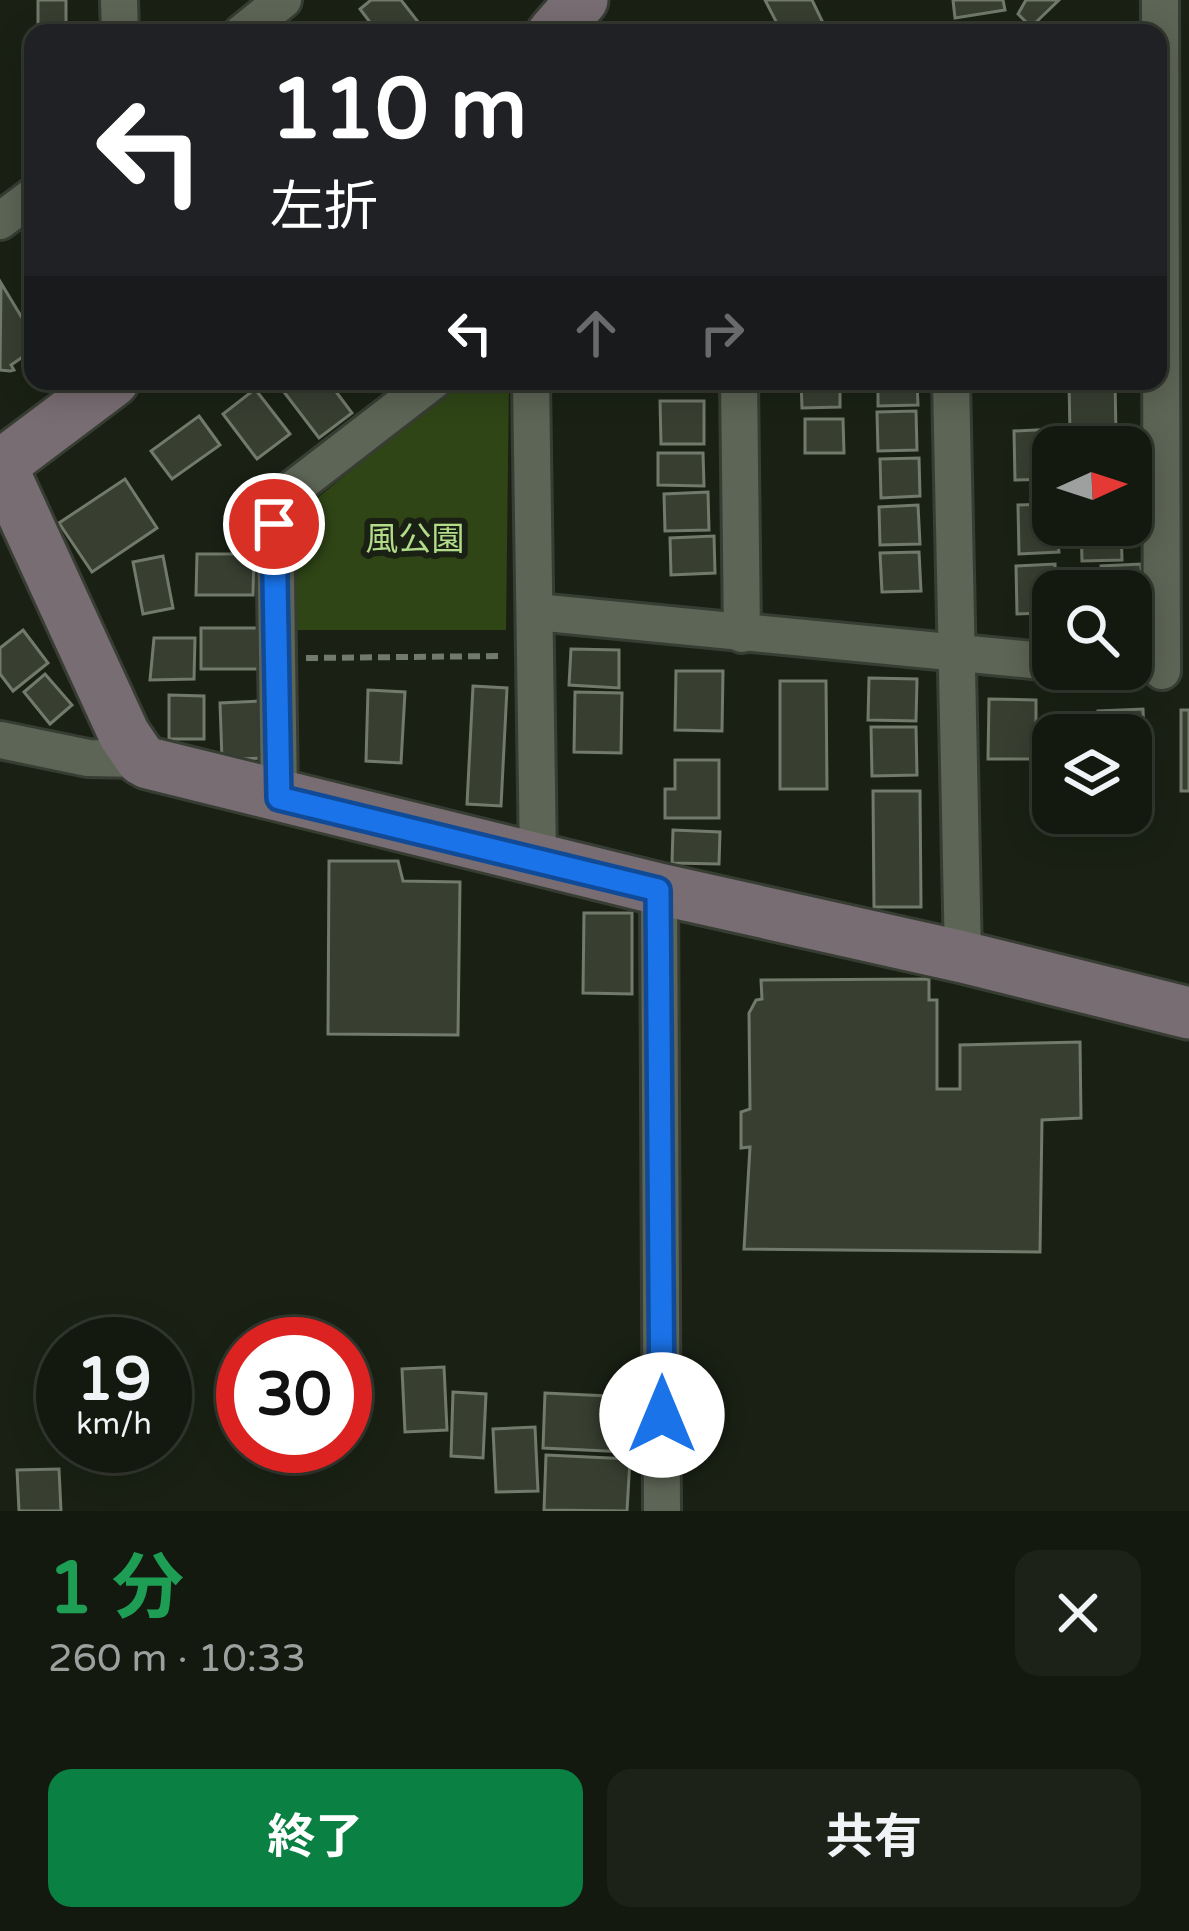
<!DOCTYPE html>
<html lang="ja">
<meta charset="utf-8">
<style>
body{margin:0;font-family:"Varela Round","Noto Sans JP",sans-serif;background:#1d2218;color:#f1f3f6;height:100vh;display:flex;flex-direction:column;font-size:45px;white-space:nowrap}
*{box-sizing:border-box;margin:0}
p{font-size:39px;color:#9da09e}
.icon{flex:none;width:66px;height:66px;fill:none;stroke:currentColor;stroke-width:2;stroke-linecap:round;stroke-linejoin:round}
.map{position:relative;height:1511px;overflow:hidden}
.panel{display:flex;flex-direction:column;background:#14190f;flex:1}
.panel>*{flex:none}
.top-card{position:absolute;left:24px;top:24px;width:1143px;height:366px;border-radius:24px;box-shadow:0 6px 30px #0003,0 0 0 3px #33382f;background:#202124;color:#fff;overflow:hidden}
.needle{width:78px;rotate:87deg}
.tools{position:absolute;left:1032px;top:426px;display:grid;gap:24px}
.tools a{display:grid;place-items:center;width:120px;height:120px;border-radius:24px;background:#14190f;box-shadow:0 6px 30px #0003,0 0 0 3px #33382f;font-size:60px}
.speed{position:absolute;left:36px;top:1317px;display:flex;gap:24px;font-size:60px;font-weight:700;text-align:center}
.speed>*{display:grid;place-content:center;width:156px;height:156px;border-radius:50%;background:#14190f;box-shadow:0 6px 30px #0003,0 0 0 3px #33382f;line-height:1}
.speed small{font-size:30px;font-weight:400}
.speed .limit{border:18px solid #d22;background:#fff;color:#111}
.pin{position:absolute;display:grid;place-items:center;width:102px;height:102px;color:#fff;margin:-51px;border:6px solid #fff;border-radius:50%;box-shadow:0 3px 12px #0007}
.me{position:absolute;width:132px;margin:-66px;rotate:0deg;stroke-linejoin:round;filter:drop-shadow(0 0 9px #0008)}
.turn{display:flex;align-items:center;gap:42px;height:252px;padding:0 48px;font-size:54px}
.turn .icon{width:156px;height:156px;stroke-width:2.5}
.turn b{display:block;font-size:84px;line-height:102px}
.lanes{display:flex;align-items:center;height:114px;padding:0 48px;background:#0003;justify-content:center;gap:60px;direction:ltr}
.lanes .off{opacity:.35}
.round{display:grid;place-items:center;flex:none;width:126px;height:126px;border-radius:24px;background:#1d2218}
.summary{display:flex;align-items:center;justify-content:space-between;height:204px;padding:0 48px}
h1{font-size:72px;font-weight:700;line-height:90px;color:#1e9e55}
.button{display:flex;gap:24px;margin-top:auto;padding:24px 48px}
.button a{flex:1;height:138px;border-radius:24px;background:#0b8043;color:#fff;font-size:48px;font-weight:700;line-height:138px;text-align:center}
.button a+a{background:#1d2218;color:#f1f3f6}
.map>svg:first-child{display:block}
</style>
<div class="map">
<svg width="1189" height="1511" viewBox="0 0 1189 1511">
<rect width="100%" height="100%" fill="#1a2114"/>
<path fill="#2f4516" d="M 461,381 L 509,381 L 506,630 L 296,630 L 294,517 Z"/>
<g fill="#383f31" stroke="#727a6b" stroke-width="3">
<rect x="38" y="0" width="28" height="33"/>
<path d="M 371,0 L 401,0 L 426,32 L 378,33 L 360,9 Z"/>
<path d="M 765,0 L 812,0 L 827,31 L 782,33 Z"/>
<path d="M 953,0 L 1003,0 L 1005,10 L 955,18 Z"/>
<path d="M 1026,0 L 1059,0 L 1031,27 L 1018,14 Z"/>
<rect x="150" y="23" width="40" height="10"/>
<path d="M 1,283 L 33,336 L 33,350 L 11,365 L 14,370 L 10,371 L 0,370 Z"/>
<path d="M 299,381 L 328,381 L 352,413 L 319,438 L 284,392 Z"/>
<path d="M 801,381 L 840,381 L 840,407 L 802,408 Z"/>
<path d="M 878,381 L 917,381 L 918,405 L 878,406 Z"/>
<path d="M 1069,381 L 1115,381 L 1116,433 L 1070,434 Z"/>
<path d="M 255,389 L 290,434 L 257,459 L 223,414 Z"/>
<path d="M 660,401 L 704,401 L 704,444 L 661,444 Z"/>
<path d="M 916,411 L 917,450 L 878,451 L 877,412 Z"/>
<path d="M 199,416 L 220,445 L 172,479 L 151,451 Z"/>
<path d="M 805,419 L 843,419 L 844,453 L 805,453 Z"/>
<path d="M 1054,429 L 1053,479 L 1015,480 L 1014,431 Z"/>
<path d="M 658,453 L 703,453 L 704,486 L 658,485 Z"/>
<path d="M 919,458 L 920,496 L 881,498 L 880,459 Z"/>
<path d="M 125,479 L 157,528 L 92,572 L 59,523 Z"/>
<path d="M 708,492 L 709,530 L 665,531 L 664,494 Z"/>
<path d="M 1053,504 L 1059,552 L 1019,554 L 1018,505 Z"/>
<path d="M 918,505 L 920,544 L 880,545 L 879,507 Z"/>
<path d="M 1081,525 L 1121,525 L 1122,560 L 1082,561 Z"/>
<path d="M 714,536 L 715,573 L 671,575 L 670,538 Z"/>
<path d="M 919,552 L 921,591 L 882,592 L 880,553 Z"/>
<path d="M 197,554 L 254,554 L 253,595 L 196,595 Z"/>
<path d="M 163,556 L 173,608 L 143,614 L 133,562 Z"/>
<path d="M 1055,564 L 1056,590 L 1042,590 L 1043,613 L 1017,614 L 1016,566 Z"/>
<path d="M 1141,564 L 1142,590 L 1102,591 L 1101,566 Z"/>
<rect x="201" y="628" width="57" height="41"/>
<path d="M 23,630 L 48,663 L 13,691 L 0,674 L 0,648 Z"/>
<path d="M 154,638 L 195,638 L 194,679 L 150,680 Z"/>
<path d="M 571,649 L 619,650 L 619,688 L 569,685 Z"/>
<path d="M 676,671 L 723,671 L 722,731 L 675,730 Z"/>
<path d="M 45,674 L 72,705 L 50,724 L 24,692 Z"/>
<path d="M 869,678 L 917,679 L 916,721 L 868,720 Z"/>
<path d="M 780,681 L 826,681 L 827,789 L 780,789 Z"/>
<path d="M 473,686 L 507,688 L 501,806 L 467,804 Z"/>
<path d="M 368,690 L 405,692 L 401,763 L 366,761 Z"/>
<path d="M 575,692 L 622,693 L 621,753 L 574,752 Z"/>
<path d="M 169,695 L 204,696 L 204,739 L 169,739 Z"/>
<path d="M 989,699 L 1036,700 L 1036,759 L 988,759 Z"/>
<path d="M 260,701 L 262,758 L 222,760 L 220,703 Z"/>
<path d="M 1143,709 L 1145,762 L 1131,763 L 1131,735 L 1099,735 L 1098,711 Z"/>
<rect x="1181" y="710" width="8" height="81"/>
<path d="M 871,727 L 916,727 L 917,775 L 872,776 Z"/>
<path d="M 675,760 L 719,760 L 719,818 L 665,818 L 665,789 L 675,789 Z"/>
<path d="M 873,791 L 920,791 L 921,907 L 874,907 Z"/>
<path d="M 673,830 L 720,832 L 719,864 L 672,863 Z"/>
<path d="M 329,861 L 398,861 L 403,881 L 460,882 L 458,1035 L 328,1034 Z"/>
<path d="M 584,913 L 632,913 L 632,994 L 583,993 Z"/>
<path d="M 929,979 L 929,1000 L 937,1000 L 937,1089 L 960,1089 L 960,1045 L 1080,1042 L 1081,1118 L 1042,1120 L 1040,1252 L 744,1249 L 750,1147 L 741,1148 L 741,1112 L 750,1109 L 749,1013 L 756,1000 L 762,999 L 761,980 Z"/>
<path d="M 444,1367 L 447,1430 L 405,1432 L 402,1369 Z"/>
<path d="M 453,1392 L 486,1394 L 483,1458 L 451,1456 Z"/>
<path d="M 545,1393 L 629,1397 L 626,1452 L 543,1448 Z"/>
<path d="M 535,1427 L 538,1491 L 496,1492 L 493,1429 Z"/>
<path d="M 546,1455 L 630,1459 L 627,1511 L 544,1510 Z"/>
<path d="M 59,1469 L 61,1511 L 19,1511 L 17,1470 Z"/>
</g>
<g fill="none" stroke-linecap="round" stroke-linejoin="round">
<defs>
<g id="street">
<path d="M 119,0 L 120,33"/>
<path d="M 1160,0 L 1162,671"/>
<path d="M 242,33 L 283,0"/>
<path d="M 0,221 L 33,196"/>
<path d="M 531,381 L 538,859"/>
<path d="M 739,381 L 742,634"/>
<path d="M 951,381 L 963,957"/>
<path d="M 536,612 L 1053,662"/>
<path d="M 0,740 L 88,758 L 141,759"/>
<path d="M 279,798 L 275,511 L 280,499 L 433,381"/>
<path d="M 659,889 L 662,1511"/>
</g>
<g id="secondary">
<path d="M 553,33 L 582,0"/>
<path d="M 0,466 L 113,381"/>
<path d="M 1,466 L 124,734 L 141,759 L 148,763 L 659,889 L 963,957 L 1189,1013"/>
</g>
</defs>
<use href="#street" stroke="#383d34" stroke-width="42"/>
<use href="#secondary" stroke="#383d34" stroke-width="57"/>
<path stroke="#72796d" stroke-width="6" stroke-dasharray="12 6" stroke-linecap="butt" d="M 306,658 L 503,656"/>
<use href="#street" stroke="#5d6556" stroke-width="36"/>
<use href="#secondary" stroke="#786d72" stroke-width="51"/>
</g>
<g fill="none" stroke-linecap="round" stroke-linejoin="round">
<defs>
<path id="route" d="M 274,524 L 279,798 L 658,890 L 662,1415"/>
</defs>
<use href="#route" stroke="#114b97" stroke-width="30"/>
<use href="#route" stroke="#1a73e8" stroke-width="21"/>
</g>
<g text-anchor="middle" dominant-baseline="central" stroke-width="12" stroke-linejoin="round" paint-order="stroke">
<g font-size="33" fill="#b2dc8a" stroke="#1a2114">
<text x="415" y="539">風公園</text>
</g>
</g>
</svg>
<div class="tools">
<a><svg class="needle" viewBox="-14 -14 28 28"><path d="M0-13l5 13h-10z" fill="#e53935"/><path d="M0 13l5-13h-10z" fill="#9da09e"/></svg></a>
<a><svg class="icon" aria-label="search" viewBox="0 0 24 24"><circle cx="10" cy="10" r="6"/><path d="M15 15l6 6"/></svg></a>
<a><svg class="icon" aria-label="layers" viewBox="0 0 24 24"><path d="M12 4l9 5-9 5-9-5zM3 14l9 5 9-5"/></svg></a>
</div>
<div class="speed"><div>19<small>km/h</small></div><div class="limit">30</div></div>
<div class="pin" style="left:274px;top:524px;background:#d93025"><svg class="icon" aria-label="arrive" viewBox="0 0 24 24"><path d="M6 21V4h12l-3 4 3 4H6"/></svg></div>
<svg class="me" style="left:662px;top:1415px" viewBox="-20 -20 40 40"><circle r="19" fill="#fff"/><path d="M0-13L10 11 0 6-10 11z" fill="#1a73e8"/></svg>
<div class="top-card">
<div class="turn"><svg class="icon" aria-label="left" viewBox="0 0 24 24"><path d="M17 20v-9H6M10 6l-5 5 5 5"/></svg><div><b>110 m</b>左折</div></div>
<div class="lanes"><svg class="icon" aria-label="left" viewBox="0 0 24 24"><path d="M17 20v-9H6M10 6l-5 5 5 5"/></svg><svg class="icon off" aria-label="ahead" viewBox="0 0 24 24"><path d="M12 20V5M6 11l6-6 6 6"/></svg><svg class="icon off" aria-label="right" viewBox="0 0 24 24"><path d="M7 20v-9h11M14 6l5 5-5 5"/></svg></div>
</div>
</div>
<section class="panel">
<div class="summary"><div><h1>1 分</h1><p>260 m · 10:33</p></div><a class="round"><svg class="icon" aria-label="close" viewBox="0 0 24 24"><path d="M6 6l12 12M18 6L6 18"/></svg></a></div>
<div class="button"><a>終了</a><a>共有</a></div>
</section>
